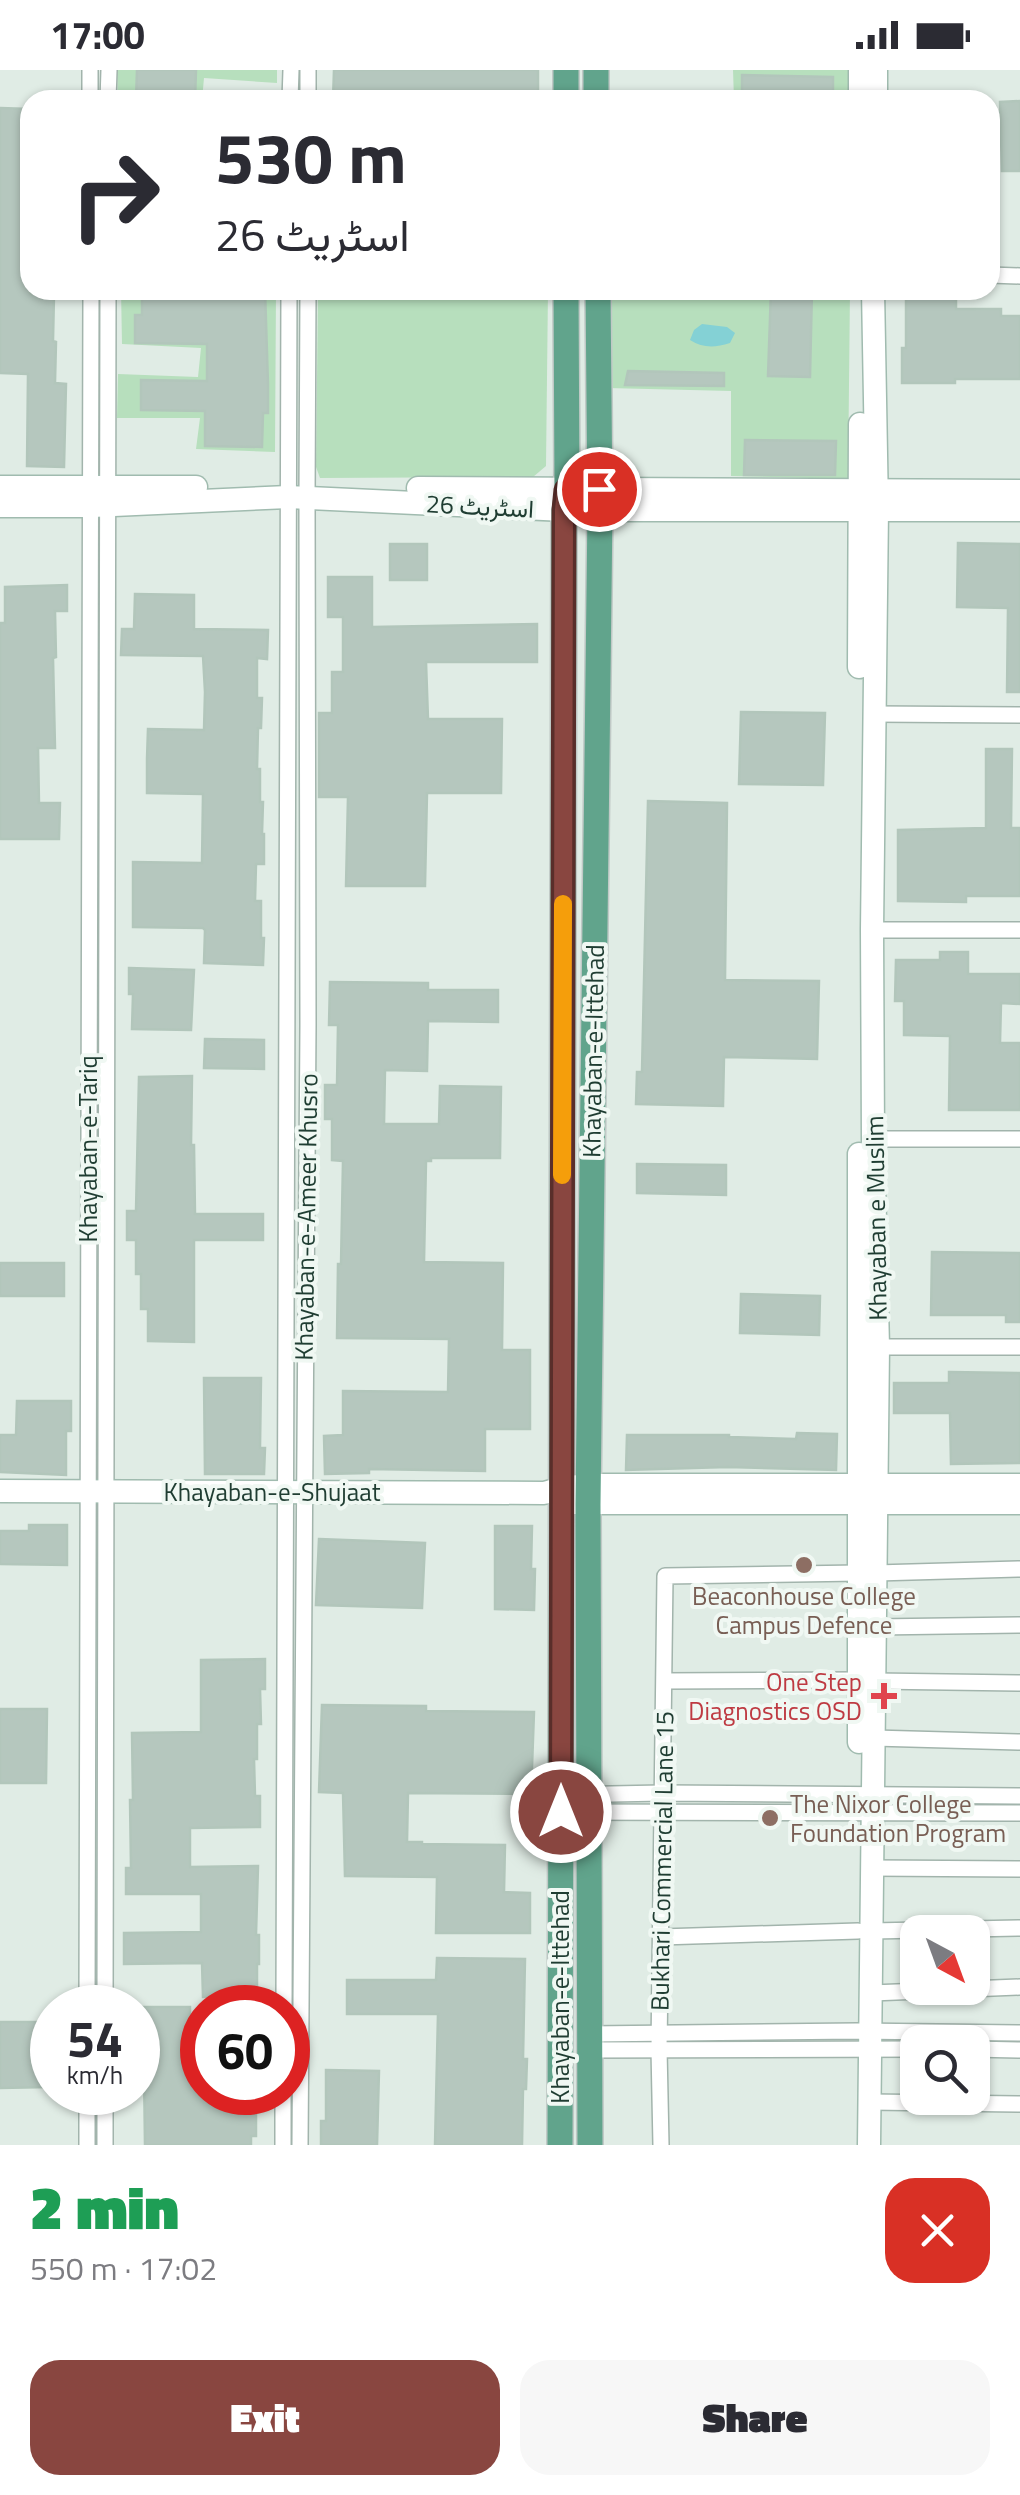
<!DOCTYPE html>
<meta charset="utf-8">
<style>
body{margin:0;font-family:"Titillium Web",Vazirmatn,sans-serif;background:#f7f7f7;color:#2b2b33;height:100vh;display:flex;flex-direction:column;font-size:38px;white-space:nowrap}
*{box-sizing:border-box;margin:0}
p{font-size:32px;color:#7c7c81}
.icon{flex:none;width:55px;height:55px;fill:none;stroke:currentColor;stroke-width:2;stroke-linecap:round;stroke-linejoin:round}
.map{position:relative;height:2075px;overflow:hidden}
.panel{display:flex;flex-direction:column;background:#fff;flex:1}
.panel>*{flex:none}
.top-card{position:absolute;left:20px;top:20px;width:980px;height:210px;border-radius:30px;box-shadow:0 2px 8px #0004;background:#fff;color:#2b2b33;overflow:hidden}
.needle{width:65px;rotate:139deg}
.buttons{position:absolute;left:900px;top:1845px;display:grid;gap:20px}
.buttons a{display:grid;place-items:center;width:90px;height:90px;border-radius:20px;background:#fff;box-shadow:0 2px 8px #0004;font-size:50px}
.speed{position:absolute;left:30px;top:1915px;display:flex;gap:20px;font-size:50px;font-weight:700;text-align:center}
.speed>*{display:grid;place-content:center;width:130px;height:130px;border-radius:50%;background:#fff;box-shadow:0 2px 8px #0004;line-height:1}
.speed small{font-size:25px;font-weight:400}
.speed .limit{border:15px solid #d22;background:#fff;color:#111}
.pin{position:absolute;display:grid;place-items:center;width:85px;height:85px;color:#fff;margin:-42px;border:5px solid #fff;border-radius:50%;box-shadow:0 2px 10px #0007}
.me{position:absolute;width:110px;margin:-55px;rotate:0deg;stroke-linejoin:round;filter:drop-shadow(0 0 8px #0008)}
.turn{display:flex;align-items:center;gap:35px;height:210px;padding:0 30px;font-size:45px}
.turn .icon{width:130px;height:130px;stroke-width:2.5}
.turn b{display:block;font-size:70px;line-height:85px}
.round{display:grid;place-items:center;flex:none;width:105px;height:105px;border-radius:30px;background:#f7f7f7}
.overview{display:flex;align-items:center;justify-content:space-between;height:170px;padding:0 30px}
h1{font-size:60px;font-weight:800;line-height:75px;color:#1e9e55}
.primary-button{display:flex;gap:20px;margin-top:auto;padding:20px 30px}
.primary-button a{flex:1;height:115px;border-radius:30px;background:#894640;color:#fff;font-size:40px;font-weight:800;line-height:115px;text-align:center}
.primary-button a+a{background:#f7f7f7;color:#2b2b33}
.status{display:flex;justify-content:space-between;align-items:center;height:70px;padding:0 50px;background:#fff;direction:ltr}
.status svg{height:28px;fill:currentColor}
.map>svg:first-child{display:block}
</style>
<div class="status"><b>17:00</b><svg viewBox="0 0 49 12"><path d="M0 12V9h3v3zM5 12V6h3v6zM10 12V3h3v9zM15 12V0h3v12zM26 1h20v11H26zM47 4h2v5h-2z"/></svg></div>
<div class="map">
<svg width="1020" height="2075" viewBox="0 0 1020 2075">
<rect width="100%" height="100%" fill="#e0ece5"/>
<g fill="#b7dfbd">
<path d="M 117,0 L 277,0 L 277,13 L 204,8 L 202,30 L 118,30 Z"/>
<path d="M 733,0 L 851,0 L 850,30 L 734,30 Z"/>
<path d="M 121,220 L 276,220 L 275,382 L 196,379 L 200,348 L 117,348 L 118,304 L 198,307 L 201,278 L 122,274 Z"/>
<path d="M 318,220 L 548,220 L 546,396 L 533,407 L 320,408 L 316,397 Z"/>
<path d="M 728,220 L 850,220 L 848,409 L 731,406 L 731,321 L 607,318 L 606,224 L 728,224 Z"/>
</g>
<path fill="#84d1d5" d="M 702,254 L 727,257 L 735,263 L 730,273 C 714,278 703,278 690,270 L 694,260 Z"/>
<g fill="#b5c7be" stroke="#b2c6bb" stroke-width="2.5">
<path d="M 137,0 L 196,0 L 195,30 L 136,30 Z"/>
<path d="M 334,0 L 538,0 L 538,30 L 333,30 Z"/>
<path d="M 742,5 L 833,7 L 833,30 L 742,30 Z"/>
<path d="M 1020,31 L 1020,101 L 1002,101 L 1000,32 Z"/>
<path d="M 0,38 L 30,39 L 30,224 L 54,225 L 53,271 L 56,272 L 55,313 L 66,314 L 64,397 L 27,396 L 28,304 L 0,303 Z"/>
<path d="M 142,220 L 265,220 L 268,314 L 268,343 L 263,343 L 262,377 L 205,376 L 205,341 L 141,340 L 141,310 L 207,311 L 207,274 L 135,273 L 135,245 L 142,245 Z"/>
<path d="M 771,220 L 812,220 L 810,307 L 768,306 Z"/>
<path d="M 906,228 L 956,228 L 956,239 L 1001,239 L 1001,246 L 1020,246 L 1020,309 L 955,309 L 955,313 L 902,313 L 902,278 L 906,278 Z"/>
<path d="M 628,301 L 724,303 L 724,316 L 625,315 Z"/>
<path d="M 745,370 L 836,371 L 835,405 L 744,405 Z"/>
<path d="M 958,473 L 1020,474 L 1020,622 L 1007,622 L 1008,538 L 957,537 Z"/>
<rect x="390" y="474" width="37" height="36"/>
<path d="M 328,507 L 372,507 L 372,557 L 537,554 L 537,592 L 426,592 L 428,649 L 502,649 L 501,723 L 427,723 L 425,816 L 346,816 L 348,727 L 319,727 L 319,643 L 332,643 L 332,602 L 343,602 L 343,547 L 328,547 Z"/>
<path d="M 67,515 L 67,541 L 55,541 L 56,587 L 53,588 L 55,678 L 38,678 L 39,733 L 60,733 L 59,769 L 0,769 L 0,553 L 5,553 L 5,517 Z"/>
<path d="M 135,524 L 194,525 L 194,559 L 268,560 L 267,589 L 257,588 L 257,628 L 262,628 L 261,658 L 258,658 L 257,699 L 260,699 L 260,732 L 263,732 L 262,764 L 264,764 L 264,794 L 256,794 L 255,831 L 261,831 L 261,868 L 264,868 L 263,895 L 204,893 L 205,860 L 203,858 L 133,857 L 133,792 L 202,793 L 203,724 L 147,723 L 147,689 L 148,659 L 204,660 L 205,622 L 203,586 L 121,585 L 122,559 L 134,559 Z"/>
<path d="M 741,642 L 825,643 L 823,715 L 739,714 Z"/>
<path d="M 986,679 L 1012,679 L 1011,758 L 1020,758 L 1020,826 L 966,826 L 966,832 L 898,831 L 898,760 L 986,758 Z"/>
<path d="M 648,731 L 727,733 L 725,910 L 819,911 L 817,989 L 724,987 L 723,1036 L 636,1034 L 637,1002 L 642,1002 Z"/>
<path d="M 940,882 L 968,882 L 968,904 L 1020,904 L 1020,934 L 1001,933 L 1000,973 L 1020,973 L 1020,1040 L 949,1040 L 950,966 L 904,965 L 904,931 L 895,931 L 896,890 L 940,890 Z"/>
<path d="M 129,898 L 194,900 L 191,960 L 132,959 L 133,924 L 129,924 Z"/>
<path d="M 330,912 L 428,913 L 428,920 L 498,920 L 498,952 L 428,951 L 427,1001 L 385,1000 L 384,1054 L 439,1054 L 440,1016 L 501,1017 L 500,1088 L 431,1088 L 431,1091 L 426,1091 L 424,1192 L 503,1193 L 502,1280 L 530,1280 L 530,1359 L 485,1359 L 485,1401 L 369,1399 L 369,1403 L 325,1404 L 324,1366 L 343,1365 L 343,1321 L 448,1322 L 449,1269 L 337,1268 L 338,1194 L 341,1194 L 343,1091 L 332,1090 L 332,1049 L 325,1049 L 325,1015 L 337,1015 L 338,955 L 329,955 Z"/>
<path d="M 205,969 L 264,970 L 264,999 L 204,998 Z"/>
<path d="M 192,1006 L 191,1075 L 194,1075 L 195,1144 L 263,1144 L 263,1170 L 194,1170 L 194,1272 L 148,1271 L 148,1239 L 141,1239 L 141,1204 L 136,1204 L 136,1170 L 127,1170 L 127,1141 L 136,1141 L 139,1007 Z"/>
<path d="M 637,1094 L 726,1095 L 726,1125 L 637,1123 Z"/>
<path d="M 932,1182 L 1020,1183 L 1020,1252 L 1006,1252 L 1006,1245 L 931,1245 Z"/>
<rect x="0" y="1193" width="64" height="33"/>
<path d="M 741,1224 L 820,1226 L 819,1265 L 740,1263 Z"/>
<path d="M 949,1302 L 1020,1303 L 1020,1393 L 951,1394 L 950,1343 L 894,1343 L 894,1313 L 949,1313 Z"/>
<path d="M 204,1308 L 261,1308 L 260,1378 L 265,1378 L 264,1404 L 205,1404 Z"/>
<path d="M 17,1331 L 71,1331 L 71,1361 L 66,1361 L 66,1405 L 0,1402 L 0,1365 L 16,1365 Z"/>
<path d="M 797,1363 L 837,1364 L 836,1400 L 728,1397 L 626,1400 L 627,1365 L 729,1365 L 729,1367 L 796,1369 Z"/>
<path d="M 29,1455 L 67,1455 L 67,1495 L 0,1494 L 0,1461 L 29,1461 Z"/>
<path d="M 495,1456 L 532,1456 L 531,1499 L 535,1499 L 534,1540 L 495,1539 Z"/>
<path d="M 319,1469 L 425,1473 L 422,1538 L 316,1535 Z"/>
<path d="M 265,1589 L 265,1619 L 260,1619 L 261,1654 L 257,1654 L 257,1689 L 254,1689 L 255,1726 L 260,1726 L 260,1757 L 190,1758 L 190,1797 L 258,1796 L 256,1865 L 259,1865 L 259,1894 L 257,1894 L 257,1926 L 203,1927 L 202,1893 L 124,1894 L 124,1863 L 201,1862 L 201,1824 L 126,1824 L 126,1798 L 131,1798 L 130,1730 L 133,1730 L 132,1663 L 201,1662 L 201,1590 Z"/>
<path d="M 322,1635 L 426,1636 L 426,1641 L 534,1642 L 531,1724 L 408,1723 L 407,1772 L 422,1772 L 422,1774 L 505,1775 L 504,1822 L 530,1823 L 530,1863 L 436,1863 L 437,1807 L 345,1806 L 343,1723 L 319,1722 Z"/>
<path d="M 0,1639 L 47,1639 L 46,1713 L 0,1713 Z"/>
<path d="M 437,1888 L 525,1889 L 523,1989 L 527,1989 L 526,2019 L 523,2019 L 522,2075 L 435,2075 L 438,1944 L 347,1944 L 347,1910 L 436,1910 Z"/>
<path d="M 138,1937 L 190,1937 L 191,2004 L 202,2004 L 202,2022 L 251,2022 L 251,2037 L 256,2037 L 256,2066 L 251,2066 L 251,2075 L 145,2075 L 144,2000 L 138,2000 Z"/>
<path d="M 0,1952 L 50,1952 L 49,2017 L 0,2018 Z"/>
<path d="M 326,2000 L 379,2001 L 377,2075 L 321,2075 L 321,2051 L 326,2051 Z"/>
</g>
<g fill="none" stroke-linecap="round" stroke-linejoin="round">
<defs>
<g id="street">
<path d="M 90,0 L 90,30"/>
<path d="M 308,0 L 308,30"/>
<path d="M 108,30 L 109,0"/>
<path d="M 290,30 L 291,0"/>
<path d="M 990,205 L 1020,206"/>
<path d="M 874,644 L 1020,645"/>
<path d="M 872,860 L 1020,860"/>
<path d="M 873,1069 L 1020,1069"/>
<path d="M 878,1277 L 1020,1277"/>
<path d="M 876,1503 L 1020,1499"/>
<path d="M 876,1557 L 1020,1555"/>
<path d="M 665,1611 L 858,1610"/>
<path d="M 875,1611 L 1020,1613"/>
<path d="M 874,1668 L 1020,1672"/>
<path d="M 561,1725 L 662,1723 L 1020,1726"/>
<path d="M 561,1742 L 1020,1743"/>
<path d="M 872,1798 L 1020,1799"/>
<path d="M 872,1861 L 1020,1858"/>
<path d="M 661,1867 L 858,1861"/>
<path d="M 872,1923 L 1020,1917"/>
<path d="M 87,1938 L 91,220"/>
<path d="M 105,1938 L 108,220"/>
<path d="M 284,1938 L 289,220"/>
<path d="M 590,1964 L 857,1961 L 1020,1963"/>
<path d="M 972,1979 L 1020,1980"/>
<path d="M 590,1980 L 918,1979"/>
<path d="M 87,2022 L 87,2075"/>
<path d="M 105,2022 L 105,2075"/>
<path d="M 870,2032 L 1020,2034"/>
<path d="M 283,2075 L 283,2022"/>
<path d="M 300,2075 L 308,955 L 307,428 L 308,220"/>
<path d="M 661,2075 L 659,1979 L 665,1506 L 859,1503"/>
</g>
<g id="secondary">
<path d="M 860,30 L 860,0"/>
<path d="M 876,30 L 876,0"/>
<path d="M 0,417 L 196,417"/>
<path d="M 418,418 L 1020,421"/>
<path d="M 0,436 L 92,436 L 288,427 L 564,440 L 1020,440"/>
<path d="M 859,597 L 860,354"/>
<path d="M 0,1421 L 544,1423 L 562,1418 L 588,1415 L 1020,1415"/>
<path d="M 570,1433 L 1020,1433"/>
<path d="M 859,1672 L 859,1084"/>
<path d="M 869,2075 L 878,1277 L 873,1069 L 872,860 L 877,439 L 873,220"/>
</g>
<g id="primary">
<path d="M 566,0 L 566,30"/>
<path d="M 596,0 L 596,30"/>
<path d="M 560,2075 L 564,440 L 567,420 L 566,220"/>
<path d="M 590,2075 L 588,1435 L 600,440 L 598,220"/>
</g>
</defs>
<use href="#street" stroke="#a2b4ac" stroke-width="18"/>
<use href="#secondary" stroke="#a0bbaf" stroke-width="25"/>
<use href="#primary" stroke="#c0c9c6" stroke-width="28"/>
<use href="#street" stroke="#fff" stroke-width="15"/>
<use href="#secondary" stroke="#fff" stroke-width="22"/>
<use href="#primary" stroke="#61a48c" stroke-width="25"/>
</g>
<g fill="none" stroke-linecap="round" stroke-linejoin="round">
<defs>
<path id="route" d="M 561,1742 L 564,440 L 566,420 L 599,419"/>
</defs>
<use href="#route" stroke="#592e2a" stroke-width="25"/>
<use href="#route" stroke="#894640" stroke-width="18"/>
<path stroke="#f59e0b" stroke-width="18" d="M 562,1105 L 563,834"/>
</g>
<g fill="#8d6e63" stroke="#f0f8f3" stroke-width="4">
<circle cx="804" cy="1495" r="10"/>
<circle cx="770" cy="1748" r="10"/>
</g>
<path fill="#e0444e" stroke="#f0f8f3" stroke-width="4" d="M879 1611h10v10h10v10h-10v10h-10v-10h-10v-10h10z"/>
<g text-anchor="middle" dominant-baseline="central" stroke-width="8" stroke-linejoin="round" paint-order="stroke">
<g font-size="25" fill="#1f3d32" stroke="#f0f8f3">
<text transform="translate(480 436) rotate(3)">اسٹریٹ 26</text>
<text transform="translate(593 981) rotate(-89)">Khayaban-e-Ittehad</text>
<text transform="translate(88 1079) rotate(-90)">Khayaban-e-Tariq</text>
<text transform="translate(306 1147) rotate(-89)">Khayaban-e-Ameer Khusro</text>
<text transform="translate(876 1148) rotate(-91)">Khayaban e Muslim</text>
<text x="272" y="1422">Khayaban-e-Shujaat</text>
<text transform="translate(662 1791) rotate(-89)">Bukhari Commercial Lane 15</text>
<text transform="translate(560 1927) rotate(-90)">Khayaban-e-Ittehad</text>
</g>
<g font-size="25" fill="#785e54" stroke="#f0f8f3">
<text x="804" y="1526">Beaconhouse College<tspan x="804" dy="29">Campus Defence</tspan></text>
<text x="790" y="1734" text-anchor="start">The Nixor College<tspan x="790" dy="29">Foundation Program</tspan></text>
</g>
<g font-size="25" fill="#be3a42" stroke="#f0f8f3" text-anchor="end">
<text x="862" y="1612">One Step<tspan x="862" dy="29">Diagnostics OSD</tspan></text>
</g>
</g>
</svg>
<div class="buttons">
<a><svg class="needle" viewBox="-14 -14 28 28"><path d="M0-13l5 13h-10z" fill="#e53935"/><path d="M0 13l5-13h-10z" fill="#7c7c81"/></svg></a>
<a><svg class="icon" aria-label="search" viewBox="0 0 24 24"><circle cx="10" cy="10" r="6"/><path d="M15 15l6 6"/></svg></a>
</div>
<div class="speed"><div>54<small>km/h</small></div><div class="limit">60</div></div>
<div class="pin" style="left:599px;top:419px;background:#d93025"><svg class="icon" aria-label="arrive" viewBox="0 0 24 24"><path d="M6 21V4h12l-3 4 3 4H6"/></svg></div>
<svg class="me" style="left:561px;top:1742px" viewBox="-20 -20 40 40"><circle r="17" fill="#894640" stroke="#fff" stroke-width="3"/><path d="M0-11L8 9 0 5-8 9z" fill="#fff"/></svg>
<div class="top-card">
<div class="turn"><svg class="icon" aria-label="right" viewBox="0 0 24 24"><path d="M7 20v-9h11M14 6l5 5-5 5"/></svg><div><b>530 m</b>اسٹریٹ 26</div></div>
</div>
</div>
<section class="panel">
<div class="overview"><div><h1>2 min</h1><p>550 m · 17:02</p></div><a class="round" style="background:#d93025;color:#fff"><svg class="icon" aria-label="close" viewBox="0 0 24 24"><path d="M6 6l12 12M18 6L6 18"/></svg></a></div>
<div class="primary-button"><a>Exit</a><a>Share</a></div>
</section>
